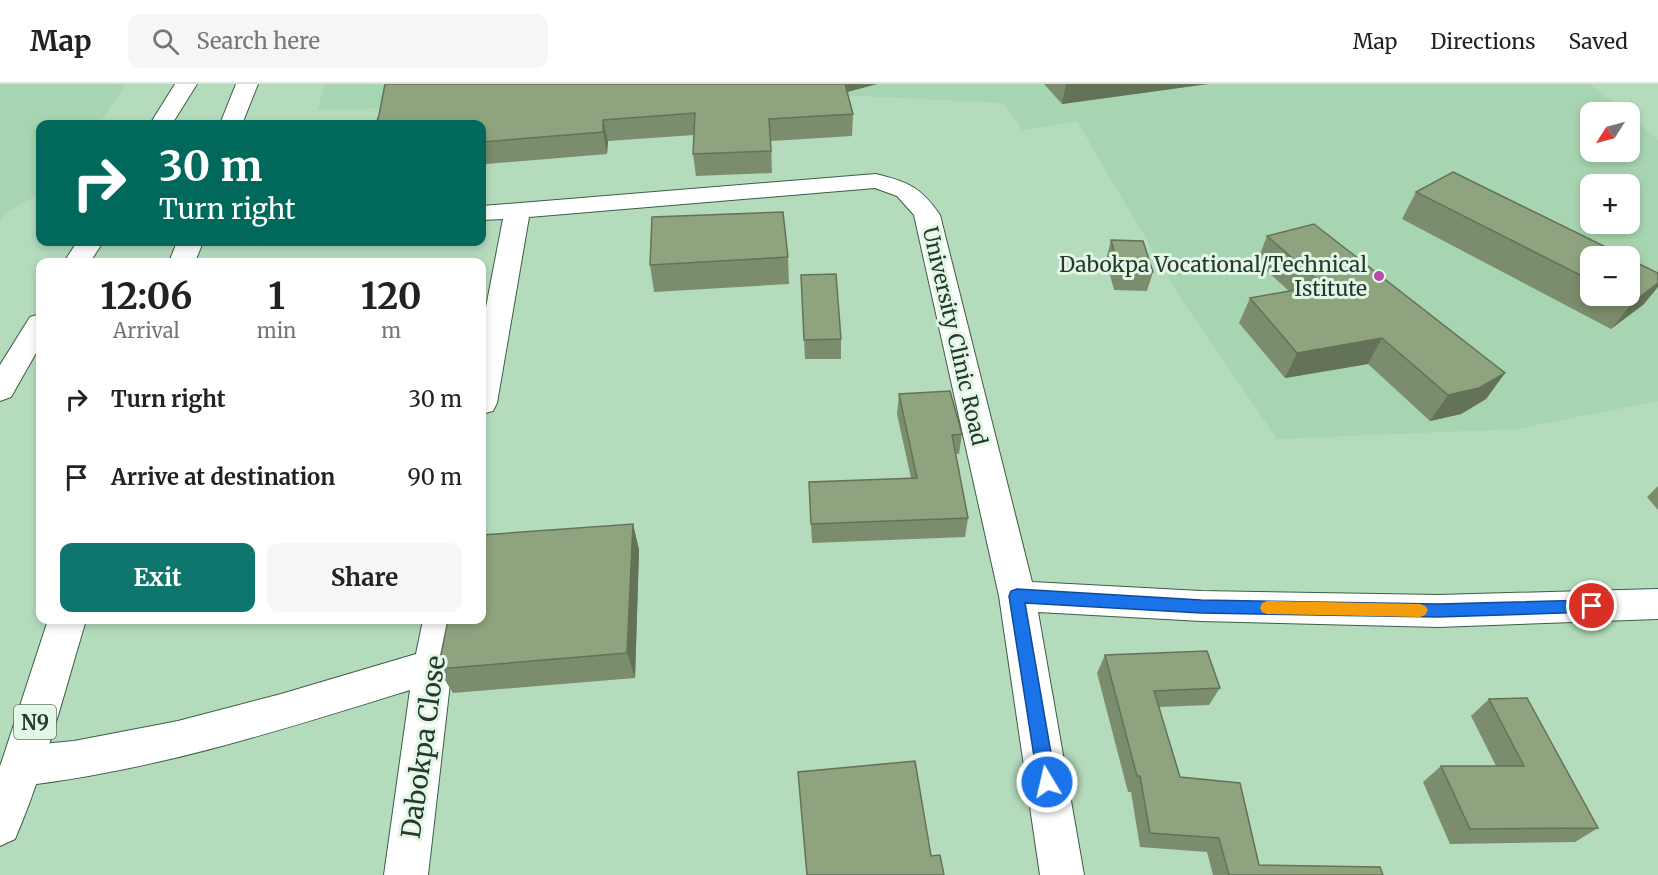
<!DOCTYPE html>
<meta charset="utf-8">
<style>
body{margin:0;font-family:Merriweather,serif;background:#f6f6f6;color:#222;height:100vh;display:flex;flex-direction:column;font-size:22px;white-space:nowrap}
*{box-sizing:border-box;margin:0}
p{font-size:20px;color:#767676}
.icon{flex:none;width:33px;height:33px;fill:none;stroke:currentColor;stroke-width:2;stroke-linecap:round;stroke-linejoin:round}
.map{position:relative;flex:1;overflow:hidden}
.side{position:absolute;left:36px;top:174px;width:450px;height:366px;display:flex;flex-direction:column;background:#fff;border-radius:12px;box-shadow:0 3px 9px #0003}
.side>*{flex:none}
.banner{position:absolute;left:36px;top:36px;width:450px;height:126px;border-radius:12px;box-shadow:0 3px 9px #0003;background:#00695c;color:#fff;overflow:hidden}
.needle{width:39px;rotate:234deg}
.controls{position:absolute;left:1580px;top:18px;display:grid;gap:12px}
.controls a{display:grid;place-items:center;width:60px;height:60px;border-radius:12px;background:#fff;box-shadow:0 3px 9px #0003;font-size:30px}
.pin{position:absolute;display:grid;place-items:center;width:51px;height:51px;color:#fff;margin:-26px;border:3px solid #fff;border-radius:50%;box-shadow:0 2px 6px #0007}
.me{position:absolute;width:66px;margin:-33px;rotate:351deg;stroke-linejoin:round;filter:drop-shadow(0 0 4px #0008)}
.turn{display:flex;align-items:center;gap:21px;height:126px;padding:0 24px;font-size:27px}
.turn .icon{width:78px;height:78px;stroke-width:2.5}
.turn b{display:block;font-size:42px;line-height:51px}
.eta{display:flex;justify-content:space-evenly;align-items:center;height:102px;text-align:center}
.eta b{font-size:36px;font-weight:700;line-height:42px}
.action{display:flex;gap:12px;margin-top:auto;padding:12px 24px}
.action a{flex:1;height:69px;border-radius:12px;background:#0f766e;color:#fff;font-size:24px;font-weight:700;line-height:69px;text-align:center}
.action a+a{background:#f6f6f6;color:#222}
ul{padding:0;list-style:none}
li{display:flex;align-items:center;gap:18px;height:78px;padding:0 24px}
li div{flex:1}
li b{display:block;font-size:22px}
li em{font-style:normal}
header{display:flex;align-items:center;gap:36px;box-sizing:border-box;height:84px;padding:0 30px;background:#fff;border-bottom:2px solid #e0e0e0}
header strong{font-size:28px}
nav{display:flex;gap:33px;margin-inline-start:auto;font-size:21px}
.search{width:420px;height:54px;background:#f6f6f6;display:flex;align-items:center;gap:15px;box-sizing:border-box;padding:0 21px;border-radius:12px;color:#767676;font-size:22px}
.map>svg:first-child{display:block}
</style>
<header>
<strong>Map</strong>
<div class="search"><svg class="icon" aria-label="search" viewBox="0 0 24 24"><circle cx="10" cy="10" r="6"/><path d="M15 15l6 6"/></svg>Search here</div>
<nav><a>Map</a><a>Directions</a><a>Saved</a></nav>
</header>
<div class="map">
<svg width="1658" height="791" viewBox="0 0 1658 791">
<rect width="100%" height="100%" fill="#b5dbbd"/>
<g fill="#a8d5b1" fill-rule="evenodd">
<path d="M 0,0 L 126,0 L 99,40 L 40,40 L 40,110 L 4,130 L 0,136 Z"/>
<path d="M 324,0 L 1590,0 L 1625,28 L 1590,28 L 1590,68 L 1629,68 L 1629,32 L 1658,56 L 1658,317 L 1517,345 L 1277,355 L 1180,213 L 1077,37 L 1022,46 L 1003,19 L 839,11 L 317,26 ZM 1590,100 L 1629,100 L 1629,140 L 1590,140 ZM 1590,172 L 1629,172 L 1629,212 L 1590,212 Z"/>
</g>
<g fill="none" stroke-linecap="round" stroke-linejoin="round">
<defs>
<g id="street">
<path d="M 876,90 C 908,98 921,103 940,131 L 1032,498 L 1201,507 L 1438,511 L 1658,505 L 1658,535 L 1438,543 L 1201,537 L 1038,528 L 1084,791 L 1040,791 L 999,512 L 914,131 L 897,112 L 875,104 L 529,133 L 497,319 L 493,327 L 482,330 L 482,244 L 503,135 L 482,136 L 482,122 Z"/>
<path d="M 423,536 L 461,536 L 452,582 L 428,791 L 384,791 L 410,606 C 281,646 157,686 21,702 L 6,696 L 0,682 L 6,668 L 21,662 L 74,657 L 178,637 L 281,610 L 416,570 Z"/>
</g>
<g id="highway">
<path d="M 175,0 L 197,0 L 172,40 L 150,40 Z"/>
<path d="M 236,0 L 258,0 L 242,40 L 220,40 Z"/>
<path d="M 77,158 L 103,158 L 90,178 L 64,178 Z"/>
<path d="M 177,158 L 203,158 L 195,178 L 169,178 Z"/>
<path d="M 40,230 L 40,262 L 11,313 L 0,317 L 0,281 L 30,233 Z"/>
<path d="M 48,536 L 86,536 C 64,609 45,685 15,755 L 0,762 L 0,683 Z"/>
</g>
</defs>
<use href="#street" stroke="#3b5e44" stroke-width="2"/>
<use href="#highway" stroke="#3b5e44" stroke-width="2"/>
<use href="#street" fill="#fff" fill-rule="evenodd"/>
<use href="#highway" fill="#fff" fill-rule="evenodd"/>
</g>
<g fill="#7b8d6c">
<path d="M 385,0 L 877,0 L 847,8 L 853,30 L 852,52 L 771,57 L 772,89 L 696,92 L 693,70 L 694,51 L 608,57 L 607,70 L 486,80 L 483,100 L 482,100 L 482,40 L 379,31 Z"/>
<path d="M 1044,0 L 1208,0 L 1062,20 Z"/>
<path d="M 1416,108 L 1590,172 L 1590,212 L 1629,212 L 1644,220 L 1611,245 L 1402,135 Z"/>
<path d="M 1267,152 L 1505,289 L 1486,315 L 1461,330 L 1430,337 L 1368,280 L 1285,294 L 1239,239 L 1250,214 L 1289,207 L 1257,178 Z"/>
<path d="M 1111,156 L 1153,188 L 1147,207 L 1114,206 L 1106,176 Z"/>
<path d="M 788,173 L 789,200 L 654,208 L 650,181 Z"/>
<path d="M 801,191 L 841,255 L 841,275 L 805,275 Z"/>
<path d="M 899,310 L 962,350 L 959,370 L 955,370 L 968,434 L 965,453 L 812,459 L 809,398 L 911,394 L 897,330 Z"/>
<path d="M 1658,402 L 1658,426 L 1647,413 Z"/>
<path d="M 633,440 L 639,466 L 635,594 L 453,609 L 438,585 Z"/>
<path d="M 1105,571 L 1220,604 L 1209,621 L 1159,623 L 1180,693 L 1259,781 L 1383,791 L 1213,791 L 1207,768 L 1140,763 L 1131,708 L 1128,708 L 1097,589 Z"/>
<path d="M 1489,615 L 1598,744 L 1575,758 L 1450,760 L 1423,698 L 1441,682 L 1496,682 L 1471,632 Z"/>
</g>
<g fill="#647358">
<path d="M 843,0 L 877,0 L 843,9 Z"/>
<path d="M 1066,0 L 1208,0 L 1062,20 Z"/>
<path d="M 603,36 L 608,57 L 607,70 L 603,48 Z"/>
<path d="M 482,64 L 486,80 L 483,100 L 482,96 Z"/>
<path d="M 1658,199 L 1658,203 L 1644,220 L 1611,245 L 1633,218 Z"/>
<path d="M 1382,254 L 1368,280 L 1285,294 L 1297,269 Z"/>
<path d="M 1505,289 L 1486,315 L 1461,330 L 1430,337 L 1448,311 Z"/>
<path d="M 633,440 L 639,466 L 635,594 L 627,569 Z"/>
</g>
<g fill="#8fa47e" stroke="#647358" stroke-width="1.5">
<path d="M 385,0 L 845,0 L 853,30 L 769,35 L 771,67 L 693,70 L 695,29 L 603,36 L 603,48 L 482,58 L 482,40 L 376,40 L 379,31 Z"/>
<path d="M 1453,88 L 1624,172 L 1590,172 L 1590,196 L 1416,108 Z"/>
<path d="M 783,128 L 788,173 L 650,181 L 652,133 Z"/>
<path d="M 1314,140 L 1505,289 L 1479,304 L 1448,311 L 1382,254 L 1297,269 L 1250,214 L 1323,201 L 1267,152 Z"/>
<path d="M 1111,156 L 1143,157 L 1153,188 L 1120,187 Z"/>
<path d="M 1629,175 L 1658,189 L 1658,199 L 1633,218 L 1620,212 L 1629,212 Z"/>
<path d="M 836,190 L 841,255 L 804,256 L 801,191 Z"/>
<path d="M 950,307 L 962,350 L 952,351 L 968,434 L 811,440 L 809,398 L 917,394 L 899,310 Z"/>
<path d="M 633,440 L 627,569 L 438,585 L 448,536 L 482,536 L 482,451 Z"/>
<path d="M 1207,567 L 1220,604 L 1154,607 L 1180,693 L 1240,699 L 1259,781 L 1380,783 L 1383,791 L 1229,791 L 1219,754 L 1150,749 L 1140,692 L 1137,692 L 1105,571 Z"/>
<path d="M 1527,614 L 1598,744 L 1470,745 L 1441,682 L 1524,682 L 1489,615 Z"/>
<path d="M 915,677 L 931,772 L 940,771 L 944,791 L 807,791 L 798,688 Z"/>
</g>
<path fill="#1a73e8" stroke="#114b97" stroke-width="1.5" d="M 1017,505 L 1201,516 L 1438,520 L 1592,516 L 1597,517 L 1600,522 L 1597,527 L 1592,528 L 1438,533 L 1201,529 L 1025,519 L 1056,698 L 1053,704 L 1047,706 L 1041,704 L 1038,698 L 1009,512 L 1011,507 Z"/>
<path fill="#f59e0b" d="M 1267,517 L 1420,520 L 1425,522 L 1428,526 L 1425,531 L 1420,533 L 1267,530 L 1262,528 L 1260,524 L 1262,519 Z"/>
<circle fill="#b54bac" stroke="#e3f7e7" stroke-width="2" cx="1379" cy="192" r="6"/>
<g text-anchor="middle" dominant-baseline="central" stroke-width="6" stroke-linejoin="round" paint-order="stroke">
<rect fill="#e3f7e7" stroke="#607164" stroke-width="1.5" x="14" y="621" width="42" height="34" rx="4.5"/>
<g font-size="20" font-weight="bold" fill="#28382c">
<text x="35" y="638">N9</text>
</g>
<g font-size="21" fill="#28382c" stroke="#e3f7e7" text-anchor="end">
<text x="1367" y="180">Dabokpa Vocational/Technical<tspan x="1367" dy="24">Istitute</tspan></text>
</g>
<g font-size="21" fill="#28382c" stroke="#e3f7e7">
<text transform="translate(955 252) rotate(77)">University Clinic Road</text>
</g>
<g font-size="26" fill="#28382c" stroke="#e3f7e7">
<text transform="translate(423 663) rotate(-82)">Dabokpa Close</text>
</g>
</g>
</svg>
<div class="controls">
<a><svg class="needle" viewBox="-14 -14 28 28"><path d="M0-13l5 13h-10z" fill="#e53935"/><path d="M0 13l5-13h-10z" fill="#767676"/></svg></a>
<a>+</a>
<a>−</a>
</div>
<div class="pin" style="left:1592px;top:522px;background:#d93025"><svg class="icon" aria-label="arrive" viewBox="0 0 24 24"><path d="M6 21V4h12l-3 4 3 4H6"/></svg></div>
<svg class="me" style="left:1047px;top:698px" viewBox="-20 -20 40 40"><circle r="17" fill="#1a73e8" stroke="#fff" stroke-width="3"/><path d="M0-11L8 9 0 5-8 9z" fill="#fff"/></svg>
<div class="banner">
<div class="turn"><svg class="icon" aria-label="right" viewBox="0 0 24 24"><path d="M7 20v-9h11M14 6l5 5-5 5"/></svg><div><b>30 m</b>Turn right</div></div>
</div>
<section class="side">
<div class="eta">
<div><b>12:06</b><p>Arrival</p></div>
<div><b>1</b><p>min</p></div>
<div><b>120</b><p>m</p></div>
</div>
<ul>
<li><svg class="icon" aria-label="right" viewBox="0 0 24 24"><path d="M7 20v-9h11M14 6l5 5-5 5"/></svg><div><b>Turn right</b></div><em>30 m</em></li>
<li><svg class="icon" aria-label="arrive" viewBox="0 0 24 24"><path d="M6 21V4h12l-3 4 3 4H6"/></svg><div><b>Arrive at destination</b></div><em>90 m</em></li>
</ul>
<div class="action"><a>Exit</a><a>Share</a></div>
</section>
</div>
